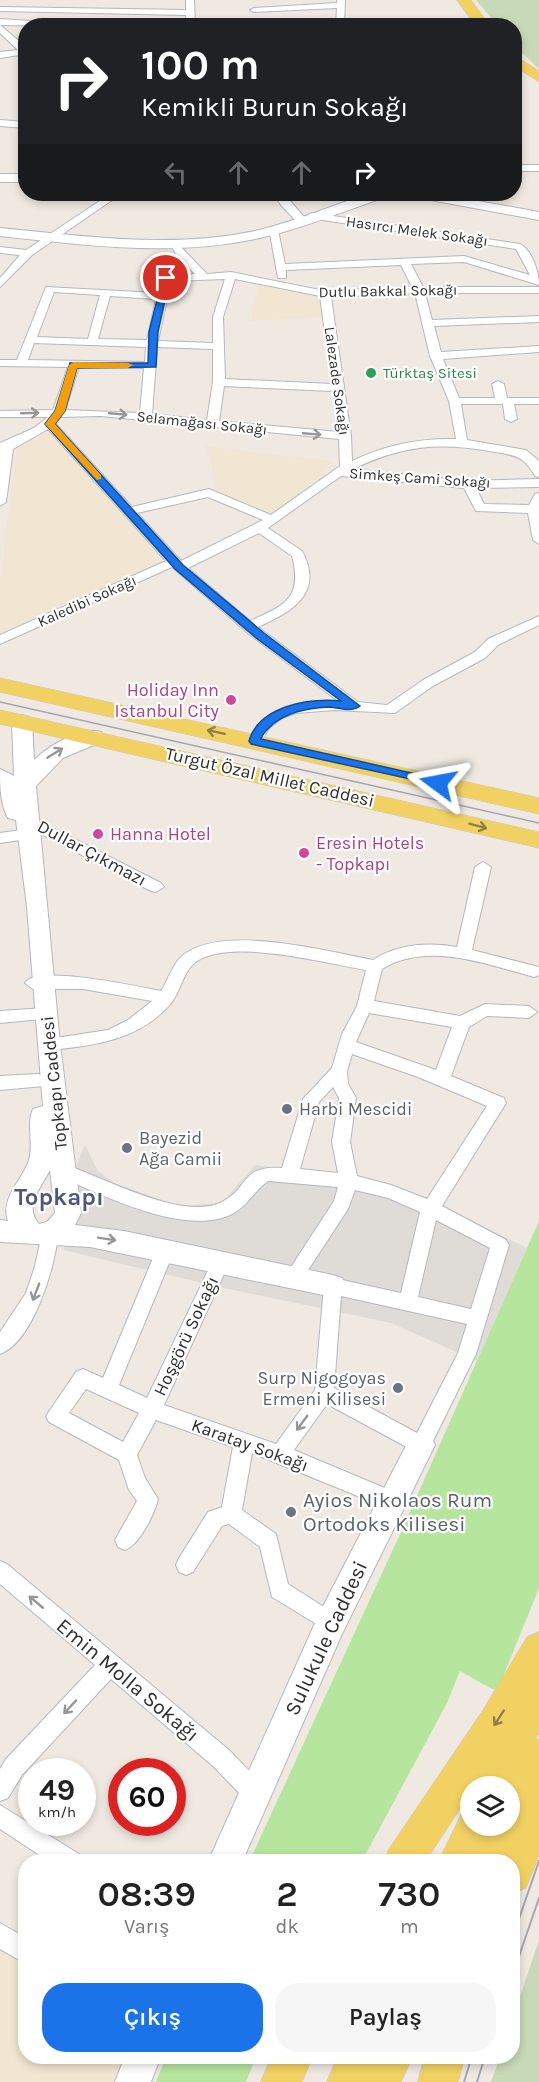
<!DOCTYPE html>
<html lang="tr">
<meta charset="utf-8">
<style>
body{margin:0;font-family:Karla,sans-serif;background:#f6f6f6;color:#222;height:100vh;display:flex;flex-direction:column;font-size:22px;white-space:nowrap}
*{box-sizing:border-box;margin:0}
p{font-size:20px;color:#767676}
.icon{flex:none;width:33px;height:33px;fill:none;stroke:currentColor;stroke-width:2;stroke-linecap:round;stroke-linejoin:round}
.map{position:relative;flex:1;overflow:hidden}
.sheet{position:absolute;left:18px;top:1854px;width:502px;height:210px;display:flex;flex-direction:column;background:#fff;border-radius:24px;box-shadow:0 3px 9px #0003}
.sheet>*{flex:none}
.hud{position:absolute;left:18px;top:18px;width:504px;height:183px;border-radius:24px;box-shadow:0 3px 9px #0003;background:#202124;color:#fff;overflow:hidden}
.buttons{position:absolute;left:460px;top:1776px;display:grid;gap:12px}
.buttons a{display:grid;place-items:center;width:60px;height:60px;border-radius:50%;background:#fff;box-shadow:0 3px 9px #0003;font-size:30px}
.speed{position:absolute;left:18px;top:1758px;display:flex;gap:12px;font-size:30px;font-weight:700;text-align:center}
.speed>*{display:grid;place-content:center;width:78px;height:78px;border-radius:50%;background:#fff;box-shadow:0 3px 9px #0003;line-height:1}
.speed small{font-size:15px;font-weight:400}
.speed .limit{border:9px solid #d22;background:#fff;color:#111}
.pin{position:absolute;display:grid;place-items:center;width:51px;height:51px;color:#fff;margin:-26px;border:3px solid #fff;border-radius:50%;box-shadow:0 2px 6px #0007}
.me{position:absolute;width:66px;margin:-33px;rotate:283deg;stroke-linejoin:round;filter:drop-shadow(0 0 4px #0008)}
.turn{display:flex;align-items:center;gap:21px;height:126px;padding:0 24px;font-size:27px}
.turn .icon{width:78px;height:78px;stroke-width:2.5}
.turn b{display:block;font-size:42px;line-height:51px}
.lanes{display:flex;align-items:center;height:57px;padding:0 24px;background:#0003;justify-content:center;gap:30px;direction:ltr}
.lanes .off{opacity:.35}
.eta{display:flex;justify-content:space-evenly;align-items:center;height:102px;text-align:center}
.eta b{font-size:36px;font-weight:600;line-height:42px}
.button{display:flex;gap:12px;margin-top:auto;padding:12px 24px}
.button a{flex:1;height:69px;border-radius:24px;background:#1a73e8;color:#fff;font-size:24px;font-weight:600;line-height:69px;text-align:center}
.button a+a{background:#f6f6f6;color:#222}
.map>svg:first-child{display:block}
</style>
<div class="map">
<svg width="539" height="2082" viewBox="0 0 539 2082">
<rect width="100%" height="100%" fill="#efe9e1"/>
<g fill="#f0e6d1">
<path d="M 260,282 L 320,298 L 324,317 L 250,321 Z"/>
<path d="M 50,431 L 132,525 L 168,561 L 0,634 L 0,578 L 17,446 Z"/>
<path d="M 205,446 L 330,461 L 333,464 L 276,517 L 218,493 Z"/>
<path d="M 0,1944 L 25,1962 L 26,2056 L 131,2057 L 119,2082 L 0,2082 Z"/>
</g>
<g fill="#b6e59e">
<path d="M 539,1221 L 539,1588 L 498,1689 L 492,1689 L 460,1671 L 447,1703 L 362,1861 L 249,1862 L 401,1532 Z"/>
<path d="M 166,2057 L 166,2056 L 256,2057 L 246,2082 L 156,2082 Z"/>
</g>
<g fill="#c8d9b8">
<path d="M 476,0 L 539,0 L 539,69 L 515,46 L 514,26 L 497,25 Z"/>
<path d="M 539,1940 L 539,2082 L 491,2082 L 500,2057 L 513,2056 L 513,2017 Z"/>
</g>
<path fill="#dfdcd8" d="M 85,1144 L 97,1170 L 116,1184 L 179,1206 L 222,1203 L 255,1165 L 373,1182 L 410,1198 L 429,1199 L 527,1248 L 477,1361 L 391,1323 L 219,1287 L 63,1250 L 77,1215 L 77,1165 Z"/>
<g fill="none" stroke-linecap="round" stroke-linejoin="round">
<defs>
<g id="street">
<path d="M 186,0 L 194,0 L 195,26 L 187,26 L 186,15 L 0,11 L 0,7 L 186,10 Z"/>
<path d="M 337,0 L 345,0 L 344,26 L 336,26 L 337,8 L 254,12 L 250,10 L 254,8 L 337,3 Z"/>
<path d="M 0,19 L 63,23 L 67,26 L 0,25 Z"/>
<path d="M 0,25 L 26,47 L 26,54 L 0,58 L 0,52 L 18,50 L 0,33 Z"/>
<path d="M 0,120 L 26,122 L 26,128 L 0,126 Z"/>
<rect x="514" y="165" width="25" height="6"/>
<path d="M 110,194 L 121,194 L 32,255 L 0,287 L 0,278 L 20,255 L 0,253 L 0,247 L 26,250 Z"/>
<path d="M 274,194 L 284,194 L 305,218 L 305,222 L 297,222 L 281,205 Z"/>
<path d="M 313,213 L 520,244 C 532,250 539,272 539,285 L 464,262 L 411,264 L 423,287 L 539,287 L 539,293 L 425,293 L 432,320 L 539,316 L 539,322 L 434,326 L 441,352 L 539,346 L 539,352 L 443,359 L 459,398 L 495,398 L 492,384 L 498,381 L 504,384 L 507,398 L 539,398 L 539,404 L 514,404 L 517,419 L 511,422 L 505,419 L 503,404 L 461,404 L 467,440 L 526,450 L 539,461 L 539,477 L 535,476 C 523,454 512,455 489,451 C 437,442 401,446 353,469 L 468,481 L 539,479 L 539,487 L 476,488 L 484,504 L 529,505 L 535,494 L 539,493 L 539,544 L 533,540 L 528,513 L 476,511 L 464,488 L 341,476 L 268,528 L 302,551 C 325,594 291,612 258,627 L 358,702 L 387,705 L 423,680 L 475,652 L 488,639 L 539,616 L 539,625 L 498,645 L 485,658 L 433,686 L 395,713 L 335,710 L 296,713 L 282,718 L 269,728 L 260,744 L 255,746 L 248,741 C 268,704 299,700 338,701 L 249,634 L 172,567 L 0,644 L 0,635 L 166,561 L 48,429 L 13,449 L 6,502 L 0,506 L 0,443 L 34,428 L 48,417 L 0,417 L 0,411 L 53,410 L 68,367 L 0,366 L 0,360 L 17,360 L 46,287 L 157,293 L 162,276 L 195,274 L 177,256 L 171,245 L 176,242 L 207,274 L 231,272 L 325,291 L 412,287 L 401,265 L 286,270 L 286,278 L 278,278 L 269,228 L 278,230 L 285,264 L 464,256 L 530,275 L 516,249 L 309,218 L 309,214 ZM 225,279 L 213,317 L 213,343 L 158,341 L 171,281 ZM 235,279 L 320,296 L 332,384 L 225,379 L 223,317 ZM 54,292 L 100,295 L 88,339 L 37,337 ZM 415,293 L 430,356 L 449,401 L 456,439 C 419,438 385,445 352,461 L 351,436 L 331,297 ZM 110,296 L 156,299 L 147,340 L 98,339 ZM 34,343 L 146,347 L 145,362 L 28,360 ZM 157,347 L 213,349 L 213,382 L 207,420 L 152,414 ZM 79,367 L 144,368 L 140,413 L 65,410 ZM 224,386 L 333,391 L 339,432 L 219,421 ZM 101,416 L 339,439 L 340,466 L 271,515 L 209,489 L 132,507 L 55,423 L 60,417 ZM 208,497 L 263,520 L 181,561 L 137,513 ZM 259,533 L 292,556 C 303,598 285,605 250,621 L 188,568 Z"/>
<path d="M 27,815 L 161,883 L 164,887 L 156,892 L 151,891 L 22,824 L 20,820 L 22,816 Z"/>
<path d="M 29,829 L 34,830 L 36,834 L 34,838 L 0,843 L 0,833 Z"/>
<path d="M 483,862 L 491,867 L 472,950 L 539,967 L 539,975 L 534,977 C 486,964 428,941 382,969 L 374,1001 L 460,1016 L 485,1004 L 529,1006 L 537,1012 L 529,1018 L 487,1016 L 469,1027 L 451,1076 L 504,1098 L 506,1103 L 442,1206 L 506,1240 L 509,1245 L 476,1354 L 428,1451 L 421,1454 L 414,1451 L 327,1404 L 294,1450 L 399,1494 L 402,1501 L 399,1508 L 392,1510 L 252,1453 L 242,1510 L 276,1534 L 288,1584 L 338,1616 L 342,1623 L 338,1630 L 331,1633 L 272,1597 L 260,1547 L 229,1524 L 222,1526 L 193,1572 L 186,1575 L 179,1572 L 176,1565 L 179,1558 L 208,1512 L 222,1507 L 233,1447 L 156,1420 L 137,1455 L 145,1478 L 158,1499 C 154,1515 140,1544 125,1550 L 118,1547 L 115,1540 L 137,1501 L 129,1490 L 119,1460 L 49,1422 L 46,1416 L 76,1372 L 83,1369 L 103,1378 L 156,1251 L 159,1246 L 165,1243 L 171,1246 L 174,1251 L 119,1385 L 147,1398 L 214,1258 L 220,1255 L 226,1258 L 229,1263 L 164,1405 L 276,1444 L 315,1390 L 324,1286 L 326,1280 L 333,1278 L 401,1293 L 420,1212 L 388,1198 L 355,1190 L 348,1209 L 299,1284 L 293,1286 L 287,1284 L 284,1278 L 334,1201 L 338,1187 L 268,1181 C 254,1191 246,1208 230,1215 C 182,1236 103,1195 58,1176 L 55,1171 L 58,1166 L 64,1164 C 102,1177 184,1222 222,1202 C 250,1188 240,1165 282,1168 L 303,1099 L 332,1068 L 342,1034 L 357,1006 L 366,970 C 325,963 236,939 199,960 C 183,969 182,989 172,1002 C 141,1040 94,1046 48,1050 L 42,1048 L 40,1044 L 42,1040 L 108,1030 L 128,1020 L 152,1001 L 83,989 L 33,989 L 25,983 C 35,964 140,987 161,991 C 169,979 173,961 186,953 C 228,925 326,951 373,960 C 398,944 428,942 457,947 L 475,867 ZM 369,1013 L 452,1027 L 436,1070 L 356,1042 ZM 352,1054 L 418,1077 L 487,1106 L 427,1199 L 391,1185 L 357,1176 L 350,1142 L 356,1098 L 348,1084 L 347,1071 ZM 333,1087 L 339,1098 L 332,1142 L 338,1173 L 300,1169 L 319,1102 ZM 436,1220 L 490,1248 L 471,1309 L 418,1297 ZM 341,1296 L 467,1324 L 458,1353 L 417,1433 L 334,1388 ZM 86,1389 L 139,1413 L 123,1442 L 69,1413 Z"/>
<path d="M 46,1008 L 54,1014 L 52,1018 L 0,1023 L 0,1011 Z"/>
<path d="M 38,1074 L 44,1076 L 46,1081 L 44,1086 L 0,1090 L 0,1076 Z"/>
<path d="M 49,1227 L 55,1230 L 58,1235 C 55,1267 33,1342 0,1354 L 0,1332 L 26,1293 L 35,1266 L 43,1230 Z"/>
<path d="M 0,1561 L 7,1564 L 229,1750 L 262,1784 L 265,1792 L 262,1800 L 254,1803 L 246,1800 L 213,1766 L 111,1679 L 22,1775 L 8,1798 L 0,1801 L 0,1769 L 6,1759 L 95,1665 L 0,1584 Z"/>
<path d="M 0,1805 L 79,1854 L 82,1862 L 50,1862 L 0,1829 Z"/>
<path d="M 0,1923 L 26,1938 L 26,1964 L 0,1949 Z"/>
</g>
<g id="secondary">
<rect x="0" y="174" width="26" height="8"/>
<path d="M 368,194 L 388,194 L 386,197 C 343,211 300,230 255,239 C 171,257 84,245 0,236 L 0,228 C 84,236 172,249 255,231 C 294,222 331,206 368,194 Z"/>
<path d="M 413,194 L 440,194 L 539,212 L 539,220 L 420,198 Z"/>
<path d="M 22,715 L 29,717 L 32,722 L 34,760 C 49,746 80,726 101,732 L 104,737 L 101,742 L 63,758 L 36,786 L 60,1044 L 81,1213 L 75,1225 L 124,1231 L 333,1275 L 342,1278 L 346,1286 L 342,1294 L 333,1297 L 90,1247 L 0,1242 L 0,1220 L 8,1221 C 0,1198 22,1181 29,1160 C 34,1144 26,1124 33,1109 L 43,1106 L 27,907 L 16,820 L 8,818 C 0,805 0,784 0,769 L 14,776 L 12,722 L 15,717 ZM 50,1170 L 55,1213 L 47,1222 L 39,1224 C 23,1206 41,1188 50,1170 Z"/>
<path d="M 421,1432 L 431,1436 L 435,1445 L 342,1634 L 242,1862 L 208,1862 L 320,1612 L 411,1436 Z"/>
<path d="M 125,2056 L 161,2056 L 151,2082 L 115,2082 Z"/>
</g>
<g id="primary">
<path d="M 457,0 L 471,0 L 490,26 L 476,26 Z"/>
<path d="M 514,55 L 539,71 L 539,82 L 514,66 Z"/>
<path d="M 0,678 L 539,798 L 539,814 L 0,692 Z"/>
<path d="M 0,710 L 539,832 L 539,848 L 0,724 Z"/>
<path d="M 539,1632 L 539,1733 L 535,1740 L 539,1739 L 539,1856 L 526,1888 L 513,1894 L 513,1862 L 438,1862 L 462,1813 L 471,1809 L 471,1826 L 510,1826 L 510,1786 L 476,1786 L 477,1784 L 471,1786 L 471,1792 L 425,1862 L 383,1862 L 389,1849 L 483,1710 L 527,1637 Z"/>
<path d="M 272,2056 L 313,2056 L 302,2082 L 261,2082 Z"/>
<path d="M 338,2056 L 413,2056 L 401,2082 L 327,2082 Z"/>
<path d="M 425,2056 L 465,2056 L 458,2082 L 418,2082 Z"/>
</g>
</defs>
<use href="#street" stroke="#b4b7c1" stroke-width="2"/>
<use href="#secondary" stroke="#b4b7c1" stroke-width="2"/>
<use href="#primary" stroke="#c9c9c9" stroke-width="1"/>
<use href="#street" fill="#fff" fill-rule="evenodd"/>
<use href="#secondary" fill="#fff" fill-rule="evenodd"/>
<use href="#primary" fill="#f2d163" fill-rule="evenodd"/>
<path stroke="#a3a6b8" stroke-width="1.5" d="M 0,702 L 539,823"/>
<g stroke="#a3a6b8" stroke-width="2">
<path d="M 513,1936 L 539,1861"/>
<path d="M 513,1974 L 539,1898"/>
<path d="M 464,2082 L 472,2056"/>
<path d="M 477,2082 L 485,2056"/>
</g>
</g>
<defs><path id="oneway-shaft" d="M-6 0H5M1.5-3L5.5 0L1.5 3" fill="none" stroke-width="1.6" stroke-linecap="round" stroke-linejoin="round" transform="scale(1.5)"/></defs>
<g stroke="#969696">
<use href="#oneway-shaft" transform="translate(30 413) rotate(-2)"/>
<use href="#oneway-shaft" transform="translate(118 414) rotate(5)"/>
<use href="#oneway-shaft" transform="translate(312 434) rotate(5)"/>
<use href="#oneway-shaft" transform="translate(55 753) rotate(-32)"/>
<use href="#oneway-shaft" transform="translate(107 1239) rotate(9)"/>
<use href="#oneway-shaft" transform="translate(36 1292) rotate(111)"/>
<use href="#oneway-shaft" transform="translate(302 1423) rotate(126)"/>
<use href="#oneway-shaft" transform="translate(36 1602) rotate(-140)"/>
<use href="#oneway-shaft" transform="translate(70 1707) rotate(133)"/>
</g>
<g stroke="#908048">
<use href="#oneway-shaft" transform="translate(216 732) rotate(-168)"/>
<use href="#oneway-shaft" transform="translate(478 826) rotate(15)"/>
<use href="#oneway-shaft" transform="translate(499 1718) rotate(123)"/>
</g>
<path fill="#1a73e8" stroke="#114b97" stroke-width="1.5" d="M 163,276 L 170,278 L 158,332 L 156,367 L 77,368 L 65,411 L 55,424 L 183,565 L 264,633 L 360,706 C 352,713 338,707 328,707 C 308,708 288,712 273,724 C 268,729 263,732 261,739 L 438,779 L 444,783 L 442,786 L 251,744 L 249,741 C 259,706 309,698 341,701 L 256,638 L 175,569 L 45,424 L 55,411 L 70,363 L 148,363 L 149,332 Z"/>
<path fill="#f59e0b" d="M 74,362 L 128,363 L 133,365 L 128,368 L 77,368 L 65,411 L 55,424 L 101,475 L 101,479 L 97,480 L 45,424 L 55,411 L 69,365 Z"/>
<circle fill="#2e9e5b" stroke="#fff" stroke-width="2" cx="371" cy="373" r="6"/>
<g fill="#d1479c" stroke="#fff" stroke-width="2">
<circle cx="231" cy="700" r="6"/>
<circle cx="98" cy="834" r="6"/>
<circle cx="304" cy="853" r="6"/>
</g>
<g fill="#6b7280" stroke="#fff" stroke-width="2">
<circle cx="287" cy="1109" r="6"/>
<circle cx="127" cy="1148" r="6"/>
<circle cx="398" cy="1388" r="6"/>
<circle cx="291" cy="1512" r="6"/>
</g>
<g text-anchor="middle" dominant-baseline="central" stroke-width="4.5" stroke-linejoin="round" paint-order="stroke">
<g font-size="15" fill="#2e2e2e" stroke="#fff">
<text transform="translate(417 231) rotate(8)">Hasırcı Melek Sokağı</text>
<text transform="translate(388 291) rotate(-1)">Dutlu Bakkal Sokağı</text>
<text transform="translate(337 381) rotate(82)">Lalezade Sokağı</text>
<text transform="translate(202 423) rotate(6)">Selamağası Sokağı</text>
<text transform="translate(420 478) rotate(4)">Simkeş Cami Sokağı</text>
<text transform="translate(87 601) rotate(-24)">Kaledibi Sokağı</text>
</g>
<g font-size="15" fill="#27864d" stroke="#fff" text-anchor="start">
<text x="383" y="373">Türktaş Sitesi</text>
</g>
<g font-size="18" fill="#b23c85" stroke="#fff" text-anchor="start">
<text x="219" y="690" text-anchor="end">Holiday Inn<tspan x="219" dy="21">Istanbul City</tspan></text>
<text x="110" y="834">Hanna Hotel</text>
<text x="316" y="843">Eresin Hotels<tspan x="316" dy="21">- Topkapı</tspan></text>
</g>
<g font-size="18" fill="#2e2e2e" stroke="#fff">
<text transform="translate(270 777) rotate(13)">Turgut Özal Millet Caddesi</text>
<text transform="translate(92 853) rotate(28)">Dullar Çıkmazı</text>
<text transform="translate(54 1083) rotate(-96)">Topkapı Caddesi</text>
<text transform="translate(186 1336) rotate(-65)">Hoşgörü Sokağı</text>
<text transform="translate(250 1445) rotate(20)">Karatay Sokağı</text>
</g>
<g font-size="18" fill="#5b616d" stroke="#fff" text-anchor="start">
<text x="299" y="1109">Harbi Mescidi</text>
<text x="139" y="1138">Bayezid<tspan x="139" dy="21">Ağa Camii</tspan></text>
<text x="386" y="1378" text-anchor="end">Surp Nigogoyas<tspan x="386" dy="21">Ermeni Kilisesi</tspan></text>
</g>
<g font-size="21" fill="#5b616d" stroke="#fff" text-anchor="start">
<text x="303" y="1500">Ayios Nikolaos Rum<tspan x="303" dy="24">Ortodoks Kilisesi</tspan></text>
</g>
<g font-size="21" fill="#2e2e2e" stroke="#fff">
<text transform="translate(326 1638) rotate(-65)">Sulukule Caddesi</text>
<text transform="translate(128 1680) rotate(40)">Emin Molla Sokağı</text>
</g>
<g font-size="24" font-weight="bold" fill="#4d5680" stroke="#fff">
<text x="59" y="1197">Topkapı</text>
</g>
</g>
</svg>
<div class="buttons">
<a><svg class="icon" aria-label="layers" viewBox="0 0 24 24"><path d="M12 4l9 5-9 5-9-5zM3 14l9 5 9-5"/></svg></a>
</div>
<div class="speed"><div>49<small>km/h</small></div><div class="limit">60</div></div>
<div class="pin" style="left:166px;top:278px;background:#d93025"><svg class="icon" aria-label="arrive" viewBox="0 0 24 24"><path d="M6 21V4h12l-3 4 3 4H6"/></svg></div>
<svg class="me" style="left:438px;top:783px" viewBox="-20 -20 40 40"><path d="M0-17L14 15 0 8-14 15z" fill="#1a73e8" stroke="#fff" stroke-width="4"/></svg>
<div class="hud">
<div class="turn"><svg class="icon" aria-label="right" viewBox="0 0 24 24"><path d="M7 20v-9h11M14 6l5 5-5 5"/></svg><div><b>100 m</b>Kemikli Burun Sokağı</div></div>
<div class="lanes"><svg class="icon off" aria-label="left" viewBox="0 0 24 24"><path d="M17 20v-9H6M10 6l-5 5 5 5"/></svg><svg class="icon off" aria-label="ahead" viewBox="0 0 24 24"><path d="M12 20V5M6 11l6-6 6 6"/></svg><svg class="icon off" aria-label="ahead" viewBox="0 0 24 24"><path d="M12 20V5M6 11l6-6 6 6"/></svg><svg class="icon" aria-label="right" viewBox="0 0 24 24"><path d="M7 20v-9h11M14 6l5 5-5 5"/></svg></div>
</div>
<section class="sheet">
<div class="eta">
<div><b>08:39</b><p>Varış</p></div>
<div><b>2</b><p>dk</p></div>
<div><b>730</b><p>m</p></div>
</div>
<div class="button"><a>Çıkış</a><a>Paylaş</a></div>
</section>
</div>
